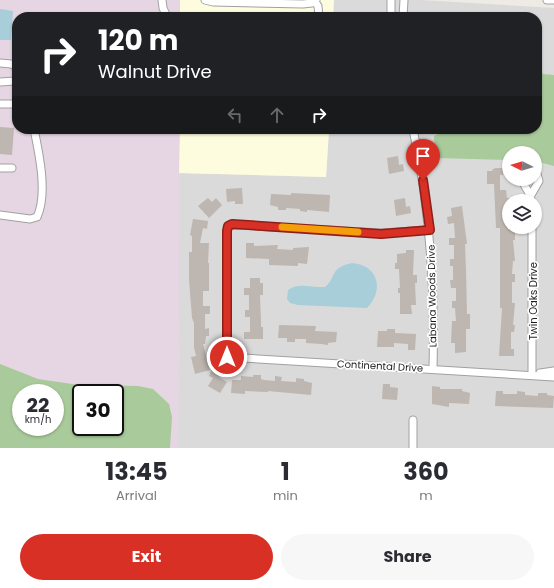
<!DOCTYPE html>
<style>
body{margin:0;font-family:Poppins,sans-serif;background:#f7f7f7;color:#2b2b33;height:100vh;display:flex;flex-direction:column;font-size:15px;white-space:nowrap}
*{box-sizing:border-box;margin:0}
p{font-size:13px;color:#7c7c81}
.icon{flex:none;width:22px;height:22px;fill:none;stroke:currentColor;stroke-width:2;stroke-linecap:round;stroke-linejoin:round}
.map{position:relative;height:448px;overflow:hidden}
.details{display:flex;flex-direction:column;background:#fff;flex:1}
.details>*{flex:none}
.hud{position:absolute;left:12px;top:12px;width:530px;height:122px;border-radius:16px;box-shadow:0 1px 3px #0004;background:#202124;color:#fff;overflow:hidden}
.needle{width:26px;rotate:275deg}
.fabs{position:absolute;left:502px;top:146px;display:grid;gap:8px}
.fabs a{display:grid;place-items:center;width:40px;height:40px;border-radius:50%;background:#fff;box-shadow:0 1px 3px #0004;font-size:20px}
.speed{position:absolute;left:12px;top:384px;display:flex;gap:8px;font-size:20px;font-weight:700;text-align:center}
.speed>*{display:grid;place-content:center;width:52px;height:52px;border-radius:50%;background:#fff;box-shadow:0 1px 3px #0004;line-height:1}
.speed small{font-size:10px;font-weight:400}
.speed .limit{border:2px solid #111;border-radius:6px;background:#fff;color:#111}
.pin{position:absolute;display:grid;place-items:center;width:34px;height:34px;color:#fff;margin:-41px -17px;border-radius:50% 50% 50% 0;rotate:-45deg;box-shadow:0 0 4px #0007}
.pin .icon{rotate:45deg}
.me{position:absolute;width:44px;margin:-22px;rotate:0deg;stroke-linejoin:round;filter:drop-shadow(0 0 3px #0008)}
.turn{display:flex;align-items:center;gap:14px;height:84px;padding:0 20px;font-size:18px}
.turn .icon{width:52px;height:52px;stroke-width:2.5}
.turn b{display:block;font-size:28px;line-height:34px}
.lanes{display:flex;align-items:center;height:38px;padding:0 20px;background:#0003;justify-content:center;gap:20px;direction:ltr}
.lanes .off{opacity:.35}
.eta{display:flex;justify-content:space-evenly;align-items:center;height:68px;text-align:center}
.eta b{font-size:24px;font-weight:700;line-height:28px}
.primary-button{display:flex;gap:8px;margin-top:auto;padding:8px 20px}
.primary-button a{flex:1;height:46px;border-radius:24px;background:#d93025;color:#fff;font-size:16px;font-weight:700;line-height:46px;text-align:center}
.primary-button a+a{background:#f7f7f7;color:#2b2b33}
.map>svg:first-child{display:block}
</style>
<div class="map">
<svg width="554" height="448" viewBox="0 0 554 448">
<rect width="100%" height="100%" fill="#eeeae4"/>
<path fill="#dbdada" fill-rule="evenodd" d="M 334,0 L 420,0 L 554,8 L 554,448 L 178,448 L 179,173 L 326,177 L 329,129 L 537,129 L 537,17 L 333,17 ZM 509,153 L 535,153 L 535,179 L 509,179 ZM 509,201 L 535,201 L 535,227 L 509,227 Z"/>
<path fill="#e6d6e3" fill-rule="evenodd" d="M 0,0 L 180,0 L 180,17 L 17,17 L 17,129 L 180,129 L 178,448 L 0,448 ZM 21,393 L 55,393 L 55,427 L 21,427 ZM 81,393 L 115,393 L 115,427 L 81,427 Z"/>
<g fill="#fdfcde">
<path d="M 180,0 L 334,0 L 333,17 L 180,17 Z"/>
<path d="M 180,129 L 329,129 L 326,177 L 179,173 Z"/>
</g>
<g fill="#a9ca9b" fill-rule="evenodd">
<path d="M 537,66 L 543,74 L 554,75 L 554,166 L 535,161 L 535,153 L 509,153 L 509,160 L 435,158 L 434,136 L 438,134 L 463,131 L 463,129 L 537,129 Z"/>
<path d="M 0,364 L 38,379 L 79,385 L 138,386 L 153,389 L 169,404 L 172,417 L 170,448 L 0,448 ZM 21,393 L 55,393 L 55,427 L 21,427 ZM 81,393 L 115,393 L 115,427 L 81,427 Z"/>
</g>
<g fill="#a7ced9">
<path d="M 0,9 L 13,11 L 11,40 L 0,40 Z"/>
<path d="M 352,263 C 378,265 385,290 367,308 L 298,305 L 290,303 L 287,299 L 288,290 C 299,282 312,288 325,287 C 337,277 329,268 352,263 Z"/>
</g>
<g fill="#beb6b0">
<path d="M 0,127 L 14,128 L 12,155 L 0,154 Z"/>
<path d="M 398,156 L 399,165 L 403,164 L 404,171 L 389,174 L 387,158 Z"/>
<path d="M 496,168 L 503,168 L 503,175 L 500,175 L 500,190 L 506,190 L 507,198 L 509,198 L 509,227 L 512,227 L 512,232 L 515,232 L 515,240 L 513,240 L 515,261 L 513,261 L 512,274 L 515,274 L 515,282 L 512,282 L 512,303 L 515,303 L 513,325 L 515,325 L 514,332 L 511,332 L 511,349 L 514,349 L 514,356 L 499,356 L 502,308 L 500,308 L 500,228 L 496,228 L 494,184 L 487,184 L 487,171 L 492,171 L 493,169 Z"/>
<path d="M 242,188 L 243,204 L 235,204 L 235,201 L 227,202 L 226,189 Z"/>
<path d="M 291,193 L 330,195 L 329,212 L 307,210 L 307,212 L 300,211 L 300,209 L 286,208 L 286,210 L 278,210 L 278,207 L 270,205 L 271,194 L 291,195 Z"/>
<path d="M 208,198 L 212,202 L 216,198 L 222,205 L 209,218 L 198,206 Z"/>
<path d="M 405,198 L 406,207 L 410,206 L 411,213 L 396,216 L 394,200 Z"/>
<path d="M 462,206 L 467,244 L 465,244 L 466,271 L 467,314 L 470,314 L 470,329 L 466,329 L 466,352 L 455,353 L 455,343 L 451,343 L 452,321 L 456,321 L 455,308 L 452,308 L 452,301 L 456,301 L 456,288 L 451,288 L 450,280 L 453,280 L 453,266 L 450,266 L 450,259 L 454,259 L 454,245 L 449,245 L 449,238 L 455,238 L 454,223 L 448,224 L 447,217 L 452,216 L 451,208 Z"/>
<path d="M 193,219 L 208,221 L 207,229 L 203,228 L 200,243 L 209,243 L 208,263 L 209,263 L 209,291 L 203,291 L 203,306 L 210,306 L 210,314 L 205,314 L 205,329 L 209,328 L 209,336 L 206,336 L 205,344 L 203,344 L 210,370 L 195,374 L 191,357 L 196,356 L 194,347 L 194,323 L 192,318 L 189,280 L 189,252 L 192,252 L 192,236 L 190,235 Z"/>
<path d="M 246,243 L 254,243 L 254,246 L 278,245 L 277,249 L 293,250 L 293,248 L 309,247 L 307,264 L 298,263 L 298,266 L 269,265 L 269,259 L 246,258 Z"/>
<path d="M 406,250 L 414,250 L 413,275 L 417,275 L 417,283 L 415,283 L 416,305 L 411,305 L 412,314 L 400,314 L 400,293 L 398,293 L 398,288 L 400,288 L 399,269 L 395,269 L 395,263 L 397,263 L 397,254 L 406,253 Z"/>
<path d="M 250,278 L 260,278 L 260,283 L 263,283 L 263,295 L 260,295 L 261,322 L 261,327 L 263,327 L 263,339 L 244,339 L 244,332 L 250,332 L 250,317 L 245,317 L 245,310 L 249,310 L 249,295 L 244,295 L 244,288 L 250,288 Z"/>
<path d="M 279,325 L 316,326 L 315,331 L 337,332 L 336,342 L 328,343 L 328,345 L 321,344 L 306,343 L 306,339 L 295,339 L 295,342 L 287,342 L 287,338 L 278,338 Z"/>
<path d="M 387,329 L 395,329 L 395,333 L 416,334 L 415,350 L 408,350 L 408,344 L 394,343 L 394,347 L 377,347 L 378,331 L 387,331 Z"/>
<path d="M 212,369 L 221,374 L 219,377 L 227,382 L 220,393 L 208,386 L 213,378 L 209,376 Z"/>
<path d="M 253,375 L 261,375 L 261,379 L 264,380 L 275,381 L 275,376 L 282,377 L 281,381 L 296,382 L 296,378 L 304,379 L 304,381 L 312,383 L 311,395 L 268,391 L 268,392 L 245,391 L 245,394 L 231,393 L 232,380 L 241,380 L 241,376 L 253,377 Z"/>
<path d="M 383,384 L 390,384 L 390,387 L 398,388 L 397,400 L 382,399 Z"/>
<path d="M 432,386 L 440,387 L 440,389 L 462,389 L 462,391 L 470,393 L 469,404 L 449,403 L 449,407 L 432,404 Z"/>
<path d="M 496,391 L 503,391 L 503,394 L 517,394 L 517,391 L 525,392 L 525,395 L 538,396 L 538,393 L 547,393 L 547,395 L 554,396 L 553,408 L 495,406 Z"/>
</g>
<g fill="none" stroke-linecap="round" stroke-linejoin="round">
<defs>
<g id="minor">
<path d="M 162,0 L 163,8 L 167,17"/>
<path d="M 205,0 L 213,2 L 303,4 L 312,3 L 316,0"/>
<path d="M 547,0 L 554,0"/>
<path d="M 315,2 L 318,6 L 319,17"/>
<path d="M 391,17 L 391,0"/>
<path d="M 403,17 L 404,0"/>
<path d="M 0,63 L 11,64 L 16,66 L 17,76 L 15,81 L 0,82"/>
<path d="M 0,104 L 17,104"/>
<path d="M 413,129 C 430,208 435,288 433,369"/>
<path d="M 0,168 L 12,168"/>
<path d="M 522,179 C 524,188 531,192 531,201"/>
<path d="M 531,195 L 539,181 L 537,174 L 535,172"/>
<path d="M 0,215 L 30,219 L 37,217 C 48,194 39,153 34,129"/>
<path d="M 532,227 L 532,375"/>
<path d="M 430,230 L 381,233 L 236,225 L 228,226 L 227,231 L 227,357 L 554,377"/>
<path d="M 540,373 L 554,371"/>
<path d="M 413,448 L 413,420"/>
</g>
</defs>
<use href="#minor" stroke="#a1a1a1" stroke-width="9"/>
<use href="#minor" stroke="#fff" stroke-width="7"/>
</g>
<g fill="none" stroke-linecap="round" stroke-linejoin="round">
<defs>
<path id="route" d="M 227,357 L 227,231 L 228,226 L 232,224 L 381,234 L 430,230 L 423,180"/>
</defs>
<use href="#route" stroke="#8d1f18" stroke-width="10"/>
<use href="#route" stroke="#d93025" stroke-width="7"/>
<path stroke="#f59e0b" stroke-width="7" d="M 282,227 L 358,232"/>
</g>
<g text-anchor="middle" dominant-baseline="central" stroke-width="3.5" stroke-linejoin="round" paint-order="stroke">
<g font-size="10" fill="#1d1d1d" stroke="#fff">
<text transform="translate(432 296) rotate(-91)">Labana Woods Drive</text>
<text transform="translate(533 301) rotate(-90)">Twin Oaks Drive</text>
<text transform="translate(380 366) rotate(3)">Continental Drive</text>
</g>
</g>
</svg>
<div class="fabs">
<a><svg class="needle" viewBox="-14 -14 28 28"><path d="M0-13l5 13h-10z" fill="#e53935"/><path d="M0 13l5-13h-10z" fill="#7c7c81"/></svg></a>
<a><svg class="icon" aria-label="layers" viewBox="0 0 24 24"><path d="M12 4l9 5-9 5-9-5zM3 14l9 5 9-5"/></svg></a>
</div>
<div class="speed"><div>22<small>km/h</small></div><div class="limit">30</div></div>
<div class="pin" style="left:423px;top:180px;background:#d93025"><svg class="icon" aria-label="arrive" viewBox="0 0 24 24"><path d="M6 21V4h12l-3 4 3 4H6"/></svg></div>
<svg class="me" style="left:227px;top:357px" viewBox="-20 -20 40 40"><circle r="17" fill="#d93025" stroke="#fff" stroke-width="3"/><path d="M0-11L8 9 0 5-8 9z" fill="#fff"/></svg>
<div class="hud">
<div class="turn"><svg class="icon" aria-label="right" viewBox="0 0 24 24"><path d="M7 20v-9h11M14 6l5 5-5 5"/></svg><div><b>120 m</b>Walnut Drive</div></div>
<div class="lanes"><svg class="icon off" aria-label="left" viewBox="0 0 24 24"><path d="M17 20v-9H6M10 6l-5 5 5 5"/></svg><svg class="icon off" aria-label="ahead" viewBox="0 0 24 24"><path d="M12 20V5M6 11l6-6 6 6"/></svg><svg class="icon" aria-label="right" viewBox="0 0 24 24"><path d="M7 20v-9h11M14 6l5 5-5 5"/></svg></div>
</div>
</div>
<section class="details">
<div class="eta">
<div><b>13:45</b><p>Arrival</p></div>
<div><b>1</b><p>min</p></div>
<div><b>360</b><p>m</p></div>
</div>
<div class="primary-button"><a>Exit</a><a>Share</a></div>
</section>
